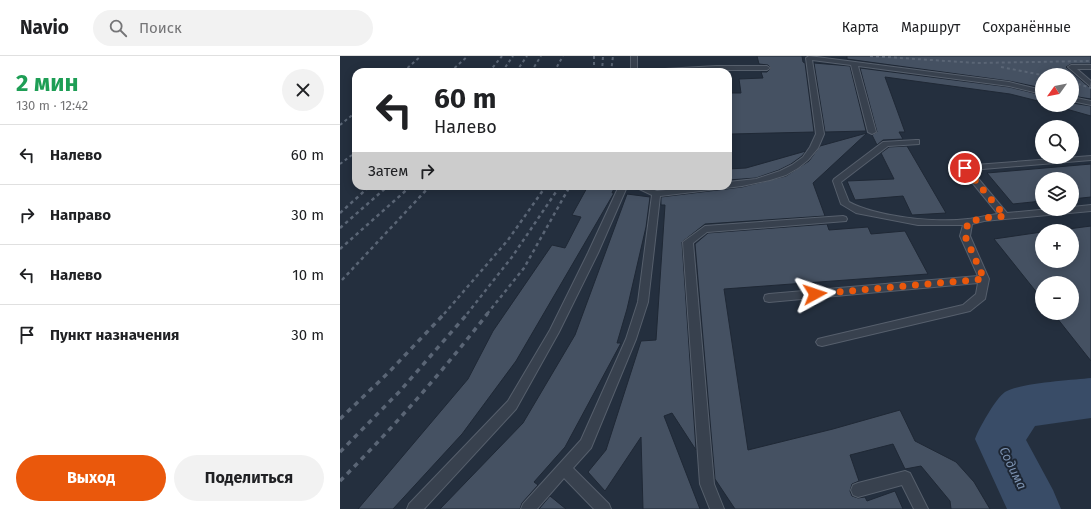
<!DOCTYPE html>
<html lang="ru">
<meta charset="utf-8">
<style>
body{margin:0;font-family:"Fira Sans",sans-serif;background:#f2f2f2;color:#202124;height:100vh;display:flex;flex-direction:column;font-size:15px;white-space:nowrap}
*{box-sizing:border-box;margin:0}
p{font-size:13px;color:#757577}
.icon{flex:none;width:22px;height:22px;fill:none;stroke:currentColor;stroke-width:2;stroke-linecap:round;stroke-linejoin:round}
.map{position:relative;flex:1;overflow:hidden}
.side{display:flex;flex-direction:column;background:#fff;width:340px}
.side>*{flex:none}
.banner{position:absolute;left:12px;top:12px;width:380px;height:122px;border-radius:12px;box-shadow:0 2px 10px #0003;background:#fff;color:#202124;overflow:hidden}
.needle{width:26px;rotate:237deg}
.fabs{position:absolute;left:695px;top:12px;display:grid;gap:8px}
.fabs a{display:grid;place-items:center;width:44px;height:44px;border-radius:50%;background:#fff;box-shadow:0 2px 10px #0003;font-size:20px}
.pin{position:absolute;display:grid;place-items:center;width:34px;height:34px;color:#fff;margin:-17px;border:2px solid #fff;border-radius:50%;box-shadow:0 1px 4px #0007}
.me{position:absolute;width:44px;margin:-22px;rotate:85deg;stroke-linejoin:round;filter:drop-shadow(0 0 3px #0008)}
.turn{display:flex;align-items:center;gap:14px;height:84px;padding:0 16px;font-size:18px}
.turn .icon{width:52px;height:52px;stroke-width:2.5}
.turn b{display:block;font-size:28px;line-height:34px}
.then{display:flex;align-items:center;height:38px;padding:0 16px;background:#0003;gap:8px;font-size:15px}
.round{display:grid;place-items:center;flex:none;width:42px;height:42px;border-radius:21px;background:#f2f2f2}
.summary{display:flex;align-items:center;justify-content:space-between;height:68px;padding:0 16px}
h1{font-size:24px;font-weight:700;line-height:30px;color:#1e9e55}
.button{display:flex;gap:8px;margin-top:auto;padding:8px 16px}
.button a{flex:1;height:46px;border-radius:24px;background:#ea580c;color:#fff;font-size:16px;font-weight:700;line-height:46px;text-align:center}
.button a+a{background:#f2f2f2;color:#202124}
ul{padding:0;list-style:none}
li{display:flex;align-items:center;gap:12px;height:60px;padding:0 16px;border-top:1px solid #e0e0e0}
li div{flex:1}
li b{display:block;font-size:15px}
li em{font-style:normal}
header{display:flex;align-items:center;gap:24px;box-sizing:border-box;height:56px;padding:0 20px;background:#fff;border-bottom:1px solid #e0e0e0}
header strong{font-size:19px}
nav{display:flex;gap:22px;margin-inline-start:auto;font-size:14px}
.search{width:280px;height:36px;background:#f2f2f2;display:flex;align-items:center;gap:10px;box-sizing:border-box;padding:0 14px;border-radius:22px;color:#757577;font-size:15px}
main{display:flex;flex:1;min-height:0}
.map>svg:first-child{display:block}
</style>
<header>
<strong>Navio</strong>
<div class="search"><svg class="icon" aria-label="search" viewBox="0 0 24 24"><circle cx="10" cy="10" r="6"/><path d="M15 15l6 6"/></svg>Поиск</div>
<nav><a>Карта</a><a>Маршрут</a><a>Сохранённые</a></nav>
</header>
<main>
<section class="side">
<div class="summary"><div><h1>2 мин</h1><p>130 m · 12:42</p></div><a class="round"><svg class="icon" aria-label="close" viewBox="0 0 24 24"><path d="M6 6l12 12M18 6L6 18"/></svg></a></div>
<ul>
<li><svg class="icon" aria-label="left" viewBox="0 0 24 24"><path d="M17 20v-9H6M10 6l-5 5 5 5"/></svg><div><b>Налево</b></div><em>60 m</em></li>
<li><svg class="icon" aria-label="right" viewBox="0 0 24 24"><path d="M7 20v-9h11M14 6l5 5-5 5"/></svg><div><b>Направо</b></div><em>30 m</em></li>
<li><svg class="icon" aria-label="left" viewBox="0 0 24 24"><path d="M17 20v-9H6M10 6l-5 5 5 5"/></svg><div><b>Налево</b></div><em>10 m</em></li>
<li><svg class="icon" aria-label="arrive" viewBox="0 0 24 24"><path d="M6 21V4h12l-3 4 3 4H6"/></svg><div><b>Пункт назначения</b></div><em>30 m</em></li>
</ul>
<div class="button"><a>Выход</a><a>Поделиться</a></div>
</section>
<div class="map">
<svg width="751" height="453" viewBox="0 0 751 453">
<rect width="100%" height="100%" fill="#242f3e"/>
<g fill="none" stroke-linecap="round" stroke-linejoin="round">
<path fill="#394c67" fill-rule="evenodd" d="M 751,322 L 751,362 L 695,370 L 686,384 L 713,434 L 721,453 L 667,453 L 635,383 C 639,372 656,342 665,336 C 679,327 732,324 751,322 Z"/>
</g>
<g fill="#455162" stroke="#1f2835">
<path d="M 417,0 L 462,0 L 463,6 L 465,7 L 474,76 L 391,78 L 388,37 L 401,37 L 399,23 L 423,22 L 421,16 L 427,16 L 431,12 L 428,9 L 419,8 Z"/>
<path d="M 507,0 L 751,0 L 751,8 L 731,8 L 726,11 L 749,31 L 751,31 L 751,43 L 732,40 L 732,19 L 702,19 L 702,32 L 669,25 L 507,3 Z"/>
<path d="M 474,7 L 510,10 L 526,75 L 485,76 Z"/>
<path d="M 520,12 L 669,31 L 702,39 L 702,46 L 670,38 L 545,21 L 565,76 L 559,76 L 563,83 L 543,84 L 537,89 L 532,79 L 537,76 Z"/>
<path d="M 732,47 L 751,50 L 751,60 L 712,49 L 732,49 Z"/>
<path d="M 527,77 L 473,127 L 485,160 L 365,168 L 342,186 L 356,394 L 332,357 L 324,360 L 360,453 L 303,453 L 301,381 L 265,435 L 248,416 L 266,394 L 301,285 L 316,284 L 325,149 L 321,149 L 321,141 L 402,131 L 446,120 L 469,105 L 480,90 Z"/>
<path d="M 567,90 L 606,157 L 572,159 L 563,140 L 515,144 L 507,125 L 554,123 L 541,97 L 549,91 Z"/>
<path d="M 466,95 L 462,100 L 451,108 L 439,114 L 416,122 L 388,124 L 388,113 L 406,112 Z"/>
<path d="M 751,108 L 751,141 L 732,143 L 732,123 L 702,123 L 702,145 L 673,148 L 647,117 Z"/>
<path d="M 248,130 L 275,130 L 272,137 L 274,137 L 176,305 L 122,378 L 53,453 L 18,453 L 128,323 L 153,275 L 212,189 L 225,192 L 241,161 L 232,159 Z"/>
<path d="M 287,138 L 310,141 L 306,171 L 287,253 L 277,287 L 281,287 L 225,391 L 194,426 L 198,429 L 182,447 L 180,453 L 100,453 L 183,367 L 235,279 Z"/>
<path d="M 487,168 L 489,174 L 528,171 L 531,178 L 565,175 L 588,218 L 384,233 L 408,394 L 493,373 L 560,354 L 575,385 L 616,406 L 634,426 L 650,453 L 611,453 L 610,445 L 581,410 L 565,413 L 553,388 L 510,399 L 519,425 L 512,428 L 510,435 L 512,440 L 518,442 L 525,441 L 527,445 L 555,435 L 563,453 L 395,453 L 375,423 L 355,188 L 368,177 Z"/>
<path d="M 751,170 L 751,305 L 713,257 L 732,257 L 732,227 L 702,227 L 702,243 L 654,183 L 702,176 L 702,205 L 732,205 L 732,175 L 713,175 Z"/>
<path d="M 210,440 L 226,453 L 199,453 Z"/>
</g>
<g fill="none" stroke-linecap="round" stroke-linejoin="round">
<defs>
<g id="lane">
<rect x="291" y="0" width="6" height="16"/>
<path d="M 469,0 L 669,26 L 702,34 L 702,38 L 669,30 L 518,10 L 536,76 L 532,78 L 528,76 L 511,9 L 472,4 L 484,78 L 478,92 L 468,104 L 458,112 L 446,119 L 430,124 L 402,130 L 320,140 L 308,246 L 296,283 L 251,392 L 233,412 L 269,448 L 271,453 L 254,453 L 224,422 L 197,453 L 181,453 L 183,448 L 241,384 L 286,283 L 298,246 L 312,139 L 293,130 L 304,130 L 317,135 L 362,130 L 388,130 L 388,126 L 416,123 L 440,115 L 452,109 L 463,101 L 470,91 L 476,78 L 466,2 Z"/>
<path d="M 751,9 L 751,13 L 737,13 L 751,25 L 750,30 L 728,11 L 731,9 Z"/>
<path d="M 376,10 L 427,10 L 430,12 L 427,14 L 379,14 L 379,16 L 373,16 L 373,14 L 305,16 L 308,14 Z"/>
<path d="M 732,41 L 751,45 L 751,49 L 732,45 Z"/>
<path d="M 576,84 L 579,84 L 579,88 L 548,90 L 501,126 L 509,146 C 537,161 596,167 628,163 C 638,162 648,159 658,158 L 622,114 L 622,110 L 751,100 L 751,104 L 631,114 L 667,157 L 710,153 L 732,153 L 732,151 L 751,149 L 751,155 L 644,165 L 632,168 L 630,180 L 649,223 L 645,243 L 630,255 L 482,290 L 478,289 L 476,286 L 478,283 L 482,282 L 623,249 L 636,238 L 638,227 L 429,246 L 425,245 L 424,242 L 425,239 L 429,238 L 638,220 L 620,180 L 623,169 L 578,169 L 516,157 L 501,148 L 493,125 L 494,123 L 543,86 Z"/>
<path d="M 279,130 L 292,130 L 286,133 L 258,197 L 219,276 L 176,353 L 84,453 L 67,453 L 69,448 L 168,345 L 210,274 L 248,197 Z"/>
<path d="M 503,160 L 506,161 L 507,163 L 506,165 L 367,176 L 353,187 L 374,428 L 384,453 L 370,453 L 360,428 L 343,186 L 365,170 Z"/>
<path d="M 565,415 L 570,417 L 588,453 L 574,453 L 562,429 L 518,441 L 513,439 L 511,434 L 513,429 L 518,427 Z"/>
</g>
</defs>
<use href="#lane" stroke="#565f6c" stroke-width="2"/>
<use href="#lane" fill="#38414e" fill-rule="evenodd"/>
<g stroke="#5a6575" stroke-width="2" stroke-dasharray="3 3" stroke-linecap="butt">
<path d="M 254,0 L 254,16"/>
<path d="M 530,0 L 637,7 L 751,5"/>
<path d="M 661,11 L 702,19"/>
<path d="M 63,16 L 81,0"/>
<path d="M 110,16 L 128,0"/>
<path d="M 149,16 L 162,0"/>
<path d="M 162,16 L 173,0"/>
<path d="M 176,16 L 187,0"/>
<path d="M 191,16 L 201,0"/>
<path d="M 214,16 L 223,0"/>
<path d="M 262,16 L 263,0"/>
<path d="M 271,16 L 273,0"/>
<path d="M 732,26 L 751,32"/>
<path d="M 0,69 L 16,56"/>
<path d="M 0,108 L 16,96"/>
</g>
<g stroke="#5a6575" stroke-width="2.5" stroke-dasharray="3.5 3.5" stroke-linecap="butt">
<path d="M 0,157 L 30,130"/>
<path d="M 0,172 L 48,130"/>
<path d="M 0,193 L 71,130"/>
<path d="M 2,224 L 90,130"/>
<path d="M 104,258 L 168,184 L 206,130"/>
<path d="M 127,258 L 172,201 L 220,130"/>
<path d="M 147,258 L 184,212 L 230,130"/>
</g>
<g stroke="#5a6575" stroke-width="3.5" stroke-dasharray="5 5" stroke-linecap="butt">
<path d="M 0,363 L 49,316 L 105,257"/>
<path d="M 0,396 L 60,335 L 128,257"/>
<path d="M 0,425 C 53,372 102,316 148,257"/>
</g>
</g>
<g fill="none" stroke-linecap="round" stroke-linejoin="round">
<path stroke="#ea580c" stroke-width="7" stroke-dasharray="0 12.6" d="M 475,238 L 644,223 L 625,180 L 628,166 L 644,162 L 665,160 L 625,112"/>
</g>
<g text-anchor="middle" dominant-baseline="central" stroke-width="4" stroke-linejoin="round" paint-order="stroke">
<g font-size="13" font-style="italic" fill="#7c92b1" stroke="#1d2633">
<text transform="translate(673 412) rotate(64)">Содима</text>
</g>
</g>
</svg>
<div class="fabs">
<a><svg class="needle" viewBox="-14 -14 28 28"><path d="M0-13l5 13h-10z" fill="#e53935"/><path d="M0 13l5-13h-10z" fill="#757577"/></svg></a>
<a><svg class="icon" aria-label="search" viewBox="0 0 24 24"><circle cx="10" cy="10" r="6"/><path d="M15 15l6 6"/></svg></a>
<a><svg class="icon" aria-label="layers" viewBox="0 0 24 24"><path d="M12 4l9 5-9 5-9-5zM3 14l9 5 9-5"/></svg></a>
<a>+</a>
<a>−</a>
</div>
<div class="pin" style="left:625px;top:112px;background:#d93025"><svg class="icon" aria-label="arrive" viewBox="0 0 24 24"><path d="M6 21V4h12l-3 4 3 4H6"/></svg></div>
<svg class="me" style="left:475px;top:238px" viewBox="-20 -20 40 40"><path d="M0-17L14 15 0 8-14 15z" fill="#ea580c" stroke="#fff" stroke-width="4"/></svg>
<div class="banner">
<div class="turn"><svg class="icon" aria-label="left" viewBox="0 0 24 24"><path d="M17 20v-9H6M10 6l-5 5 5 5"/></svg><div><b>60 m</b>Налево</div></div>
<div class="then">Затем<svg class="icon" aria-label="right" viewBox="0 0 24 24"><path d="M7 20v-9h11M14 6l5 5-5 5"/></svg></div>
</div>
</div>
</main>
